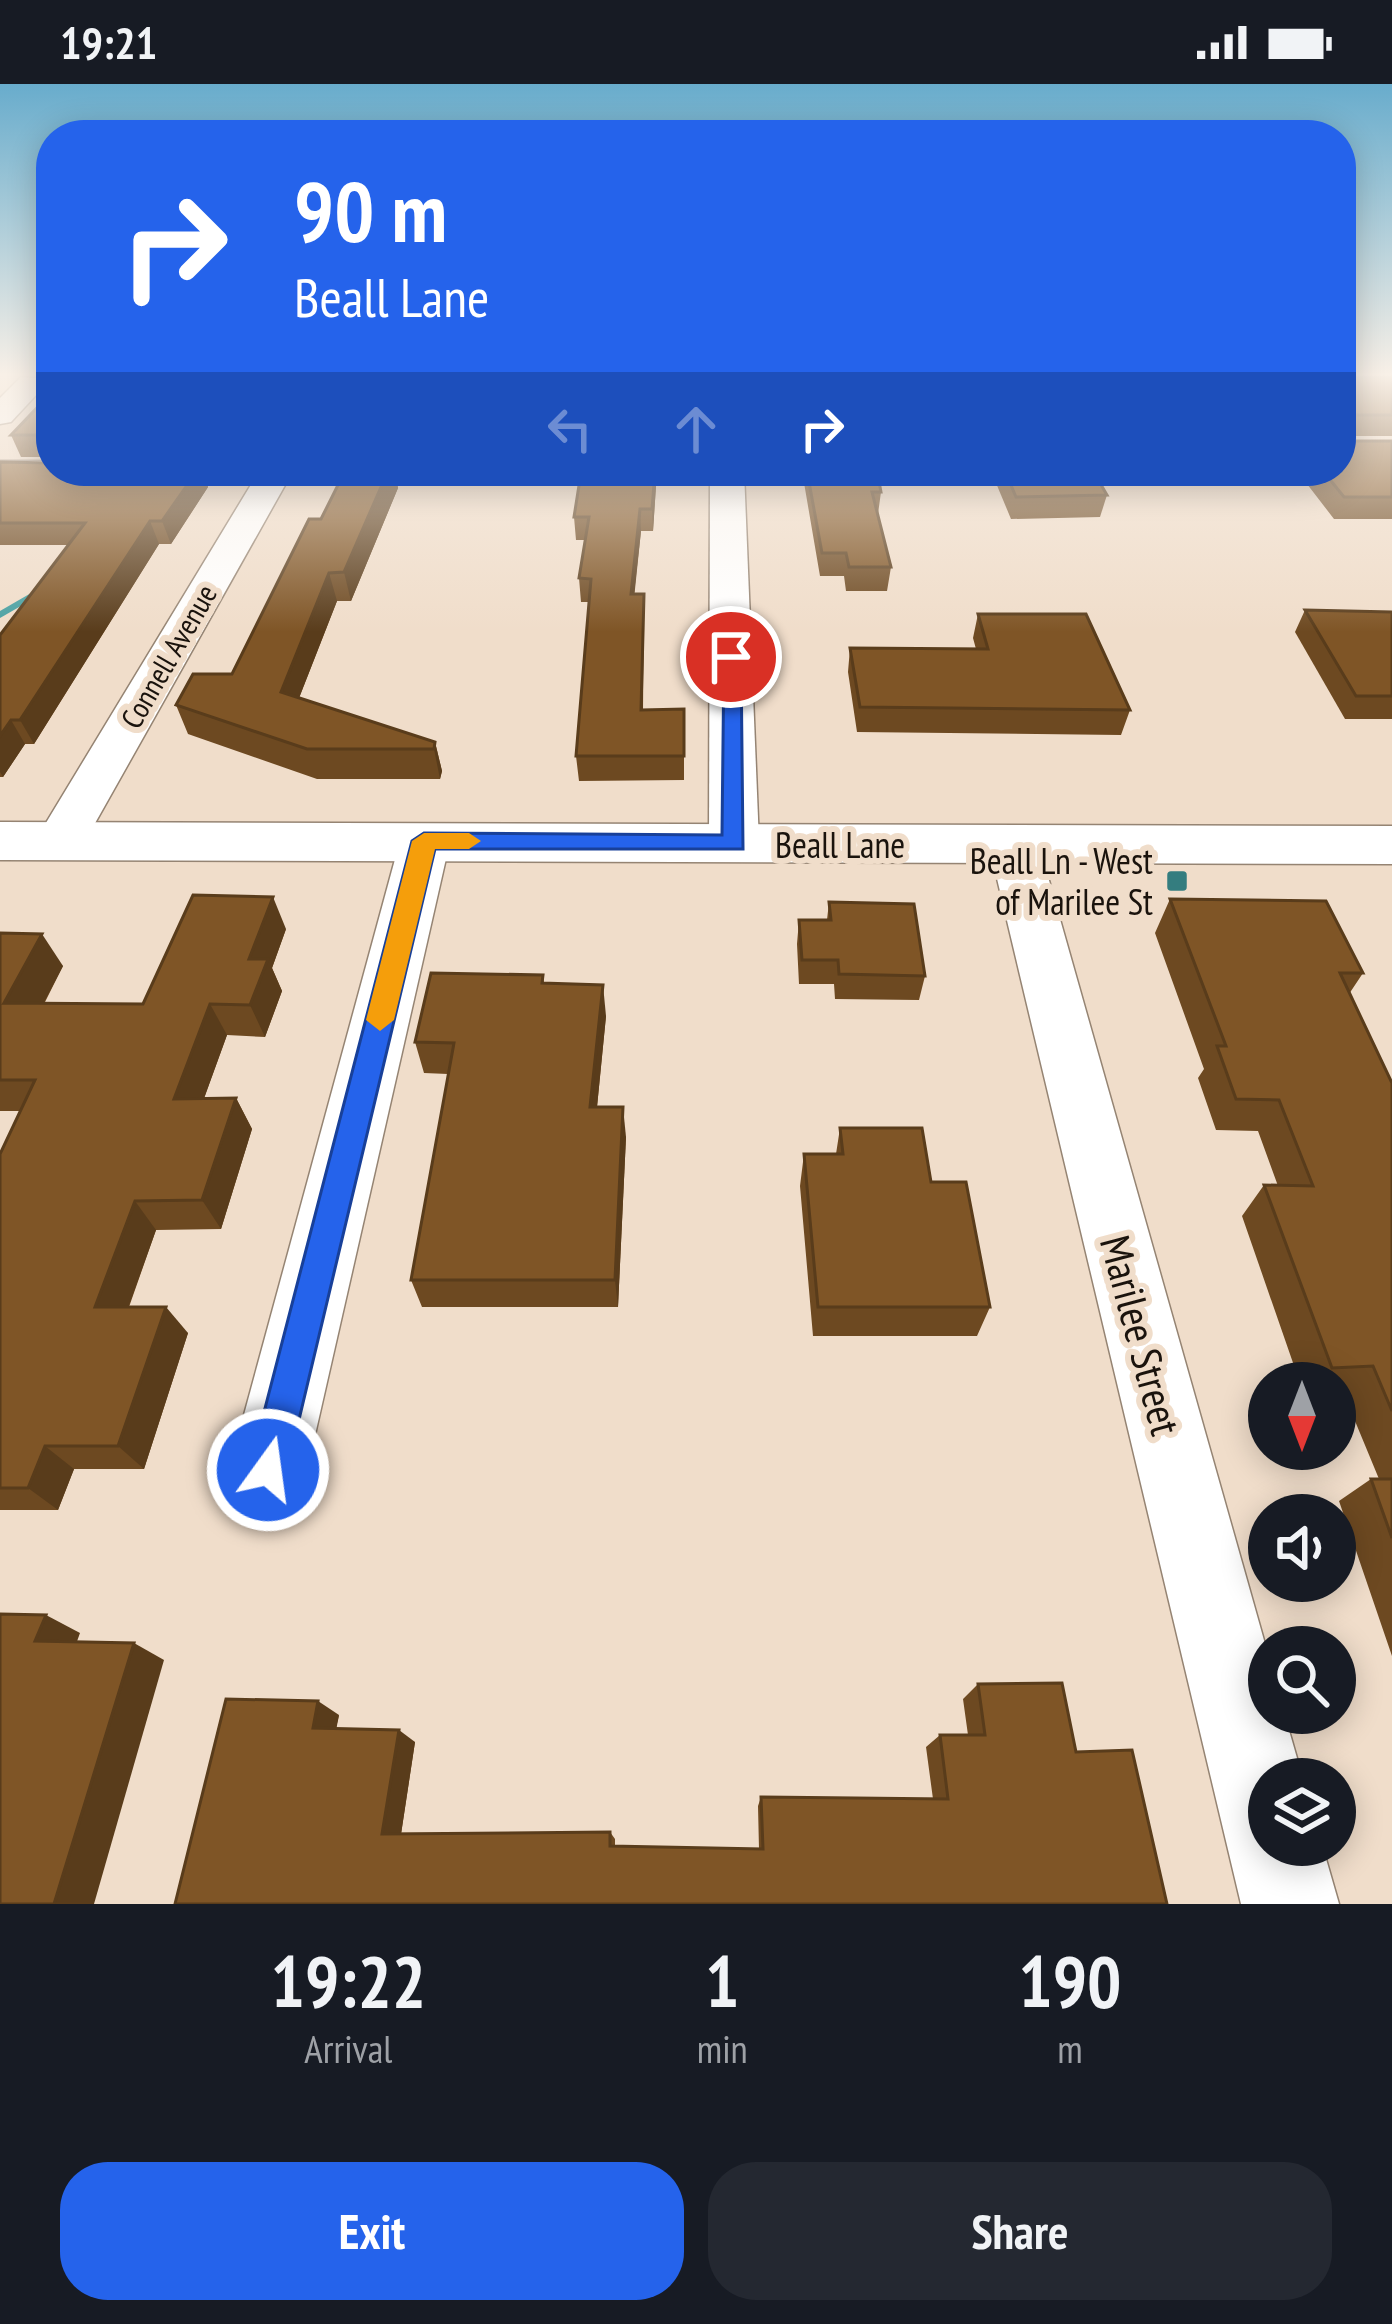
<!DOCTYPE html>
<style>
body{margin:0;font-family:"PT Sans Narrow",sans-serif;background:#242831;color:#f1f3f6;height:100vh;display:flex;flex-direction:column;font-size:45px;white-space:nowrap}
*{box-sizing:border-box;margin:0}
p{font-size:39px;color:#9ea1a6}
.icon{flex:none;width:66px;height:66px;fill:none;stroke:currentColor;stroke-width:2;stroke-linecap:round;stroke-linejoin:round}
.map{position:relative;height:1820px;overflow:hidden}
.sheet{display:flex;flex-direction:column;background:#171b24;flex:1}
.sheet>*{flex:none}
.hud{position:absolute;left:36px;top:36px;width:1320px;height:366px;border-radius:48px;box-shadow:0 6px 30px #0003;background:#2563eb;color:#fff;overflow:hidden}
.needle{width:78px;rotate:180deg}
.fabs{position:absolute;left:1248px;top:1278px;display:grid;gap:24px}
.fabs a{display:grid;place-items:center;width:108px;height:108px;border-radius:50%;background:#171b24;box-shadow:0 6px 30px #0003;font-size:60px}
.pin{position:absolute;display:grid;place-items:center;width:102px;height:102px;color:#fff;margin:-51px;border:6px solid #fff;border-radius:50%;box-shadow:0 3px 12px #0007}
.me{position:absolute;width:132px;margin:-66px;rotate:14deg;stroke-linejoin:round;filter:drop-shadow(0 0 9px #0008)}
.turn{display:flex;align-items:center;gap:42px;height:252px;padding:0 60px;font-size:54px}
.turn .icon{width:156px;height:156px;stroke-width:2.5}
.turn b{display:block;font-size:84px;line-height:102px}
.lanes{display:flex;align-items:center;height:114px;padding:0 60px;background:#0003;justify-content:center;gap:60px;direction:ltr}
.lanes .off{opacity:.35}
.eta{display:flex;justify-content:space-evenly;align-items:center;height:204px;text-align:center}
.eta b{font-size:72px;font-weight:600;line-height:84px}
.action{display:flex;gap:24px;margin-top:auto;padding:24px 60px}
.action a{flex:1;height:138px;border-radius:48px;background:#2563eb;color:#fff;font-size:48px;font-weight:600;line-height:138px;text-align:center}
.action a+a{background:#242831;color:#f1f3f6}
.status{display:flex;justify-content:space-between;align-items:center;height:84px;padding:0 60px;background:#171b24;direction:ltr}
.status svg{height:33px;fill:currentColor}
.map>svg:first-child{display:block}
</style>
<div class="status"><b>19:21</b><svg viewBox="0 0 49 12"><path d="M0 12V9h3v3zM5 12V6h3v6zM10 12V3h3v9zM15 12V0h3v12zM26 1h20v11H26zM47 4h2v5h-2z"/></svg></div>
<div class="map">
<svg width="1392" height="1820" viewBox="0 0 1392 1820">
<rect width="100%" height="100%" fill="#f0ddca"/>
<g fill="none" stroke-linecap="round" stroke-linejoin="round">
<path fill="#48a0a2" fill-rule="evenodd" d="M 38,505 L 47,507 L 0,534 L 0,527 Z"/>
<defs>
<g id="minor">
<path d="M 21,293 L 51,295 L 11,338 L 0,340 L 0,314 Z"/>
<path d="M 0,377 L 51,377 L 51,387 L 293,387 L 85,757 L 78,769 L 60,774 L 42,769 L 35,757 L 252,399 L 0,397 Z"/>
<path d="M 710,387 L 744,387 L 759,759 L 752,771 L 734,776 L 716,771 L 709,759 Z"/>
<path d="M 425,740 L 443,745 L 450,757 L 307,1386 L 296,1414 L 268,1425 L 240,1414 L 229,1386 L 400,757 L 407,745 Z"/>
<path d="M 1014,744 L 1032,749 L 1039,761 L 1269,1574 L 1269,1629 L 1284,1629 L 1303,1695 L 1269,1695 L 1269,1761 L 1322,1761 L 1339,1820 L 1241,1820 L 989,761 L 996,749 Z"/>
</g>
<path id="tertiary" d="M 0,738 L 1392,742 L 1392,780 L 0,776 Z"/>
</defs>
<use href="#minor" stroke="#958473" stroke-width="3"/>
<use href="#tertiary" stroke="#958473" stroke-width="3"/>
<use href="#minor" fill="#fff" fill-rule="evenodd"/>
<use href="#tertiary" fill="#fff" fill-rule="evenodd"/>
</g>
<g fill="#6d4921">
<path d="M 1341,293 L 1392,293 L 1392,352 L 1347,352 L 1347,357 L 1392,357 L 1392,435 L 1334,435 L 1297,387 L 1341,387 Z"/>
<path d="M 51,309 L 51,373 L 21,373 L 11,351 Z"/>
<path d="M 0,378 L 51,387 L 203,387 L 208,403 L 171,460 L 159,460 L 34,660 L 25,660 L 3,693 L 0,693 L 0,551 L 68,461 L 0,461 Z"/>
<path d="M 345,387 L 459,387 L 457,393 L 396,393 L 398,404 L 351,517 L 337,517 L 299,614 L 435,658 L 442,687 L 440,695 L 317,695 L 188,650 L 176,621 L 232,590 L 321,435 Z"/>
<path d="M 589,387 L 657,387 L 653,447 L 641,447 L 634,510 L 644,510 L 643,626 L 684,625 L 684,696 L 579,697 L 576,672 L 589,518 L 581,518 L 579,494 L 585,456 L 576,456 L 574,433 Z"/>
<path d="M 802,387 L 877,387 L 881,408 L 878,430 L 891,483 L 887,507 L 846,507 L 844,492 L 820,492 Z"/>
<path d="M 991,387 L 1093,387 L 1107,411 L 1100,433 L 1011,435 Z"/>
<path d="M 1305,526 L 1392,528 L 1392,635 L 1345,635 L 1295,548 Z"/>
<path d="M 978,530 L 1130,626 L 1121,651 L 857,648 L 848,588 L 850,564 L 976,565 L 973,554 Z"/>
<path d="M 1170,815 L 1363,889 L 1349,910 L 1392,999 L 1392,1572 L 1339,1417 L 1371,1395 L 1379,1395 L 1343,1308 L 1335,1308 L 1335,1299 L 1300,1299 L 1242,1132 L 1264,1101 L 1278,1102 L 1258,1047 L 1216,1046 L 1198,994 L 1204,985 L 1155,849 Z"/>
<path d="M 829,818 L 925,892 L 919,916 L 835,915 L 834,900 L 799,900 L 797,860 L 799,836 L 827,836 Z"/>
<path d="M 286,845 L 272,884 L 282,907 L 265,953 L 227,951 L 204,1014 L 236,1014 L 252,1045 L 221,1145 L 156,1146 L 129,1223 L 188,1249 L 144,1385 L 74,1385 L 58,1426 L 0,1426 L 0,1070 L 20,1027 L 0,1027 L 0,849 L 63,882 L 44,920 L 143,920 Z"/>
<path d="M 543,891 L 544,899 L 606,932 L 597,1023 L 626,1053 L 618,1223 L 422,1223 L 411,1196 L 448,990 L 424,989 L 415,958 Z"/>
<path d="M 840,1044 L 931,1098 L 990,1223 L 977,1252 L 813,1252 L 800,1102 L 804,1070 L 836,1070 Z"/>
<path d="M 978,1600 L 1076,1668 L 1167,1820 L 175,1820 L 339,1631 L 336,1644 L 415,1658 L 401,1750 L 610,1748 L 615,1755 L 615,1762 L 759,1765 L 758,1722 L 761,1713 L 933,1715 L 926,1663 L 940,1651 L 968,1651 L 963,1615 Z"/>
</g>
<g fill="#593c1b">
<path d="M 197,387 L 203,387 L 208,403 L 171,460 L 162,437 Z"/>
<path d="M 388,387 L 395,387 L 398,404 L 351,517 L 344,488 Z"/>
<path d="M 655,387 L 657,387 L 653,447 L 652,425 Z"/>
<path d="M 640,425 L 641,447 L 632,534 L 631,510 Z"/>
<path d="M 150,437 L 159,460 L 34,660 L 20,636 Z"/>
<path d="M 329,489 L 337,517 L 290,637 L 281,608 Z"/>
<path d="M 644,510 L 644,534 L 642,650 L 641,626 Z"/>
<path d="M 11,636 L 25,660 L 3,693 L 0,688 L 0,652 Z"/>
<path d="M 435,658 L 442,687 L 440,695 L 434,665 Z"/>
<path d="M 273,813 L 286,845 L 272,884 L 282,907 L 265,953 L 250,921 L 249,875 Z"/>
<path d="M 42,850 L 63,882 L 27,951 L 4,919 Z"/>
<path d="M 603,901 L 606,932 L 594,1053 L 590,1023 Z"/>
<path d="M 210,920 L 227,951 L 193,1045 L 174,1015 Z"/>
<path d="M 236,1014 L 252,1045 L 221,1145 L 202,1116 Z"/>
<path d="M 623,1023 L 626,1053 L 618,1223 L 615,1196 Z"/>
<path d="M 135,1117 L 156,1146 L 119,1249 L 95,1223 Z"/>
<path d="M 166,1223 L 188,1249 L 144,1385 L 118,1362 Z"/>
<path d="M 45,1362 L 74,1385 L 58,1426 L 28,1404 Z"/>
<path d="M 46,1531 L 80,1549 L 71,1574 L 35,1557 Z"/>
<path d="M 134,1559 L 164,1576 L 94,1820 L 54,1820 Z"/>
<path d="M 318,1617 L 339,1631 L 334,1657 L 313,1644 Z"/>
<path d="M 399,1646 L 415,1658 L 400,1757 L 382,1750 Z"/>
</g>
<g fill="#7f5526" stroke="#593c1b" stroke-width="3">
<path d="M 1341,293 L 1392,293 L 1392,331 L 1347,331 L 1347,357 L 1392,357 L 1392,413 L 1344,413 L 1323,387 L 1341,387 Z"/>
<path d="M 51,309 L 51,361 L 46,361 L 42,351 L 11,351 Z"/>
<path d="M 0,378 L 51,379 L 51,387 L 197,387 L 162,437 L 150,437 L 20,636 L 11,636 L 0,652 L 0,551 L 85,439 L 0,439 Z"/>
<path d="M 345,387 L 388,387 L 344,488 L 329,489 L 281,608 L 435,658 L 434,665 L 307,665 L 176,621 L 193,590 L 232,590 L 309,435 L 321,435 Z"/>
<path d="M 589,387 L 655,387 L 652,425 L 640,425 L 631,510 L 644,510 L 641,626 L 684,625 L 684,672 L 576,672 L 591,495 L 579,494 L 589,433 L 574,433 L 580,395 L 588,395 Z"/>
<path d="M 807,387 L 877,387 L 881,408 L 872,408 L 891,483 L 849,483 L 846,469 L 822,469 Z"/>
<path d="M 1005,387 L 1093,387 L 1107,411 L 1016,413 Z"/>
<path d="M 1305,526 L 1392,528 L 1392,612 L 1356,612 Z"/>
<path d="M 978,530 L 1086,530 L 1130,626 L 860,623 L 850,564 L 988,565 Z"/>
<path d="M 193,811 L 273,813 L 249,875 L 268,875 L 250,921 L 210,920 L 174,1015 L 236,1014 L 202,1116 L 135,1117 L 95,1223 L 166,1223 L 118,1362 L 45,1362 L 28,1404 L 0,1404 L 0,1070 L 35,996 L 0,996 L 0,849 L 42,850 L 4,919 L 143,920 Z"/>
<path d="M 1170,815 L 1326,817 L 1363,889 L 1340,889 L 1392,999 L 1392,1327 L 1373,1282 L 1332,1284 L 1264,1101 L 1313,1102 L 1279,1016 L 1236,1015 L 1217,962 L 1226,962 Z"/>
<path d="M 829,818 L 914,820 L 925,892 L 839,890 L 838,876 L 802,876 L 799,836 L 831,836 Z"/>
<path d="M 431,889 L 543,891 L 542,899 L 603,901 L 590,1023 L 623,1023 L 615,1196 L 411,1196 L 454,959 L 415,958 Z"/>
<path d="M 840,1044 L 922,1044 L 931,1098 L 966,1098 L 990,1223 L 818,1223 L 804,1070 L 843,1070 Z"/>
<path d="M 1371,1395 L 1392,1395 L 1392,1454 Z"/>
<path d="M 0,1530 L 46,1531 L 35,1557 L 134,1559 L 54,1820 L 0,1820 Z"/>
<path d="M 1062,1599 L 1076,1668 L 1132,1666 L 1167,1820 L 175,1820 L 226,1615 L 318,1617 L 313,1644 L 399,1646 L 382,1750 L 610,1748 L 610,1762 L 763,1765 L 761,1713 L 948,1715 L 940,1651 L 985,1651 L 978,1600 Z"/>
</g>
<linearGradient id="sky" x2="0" y2="1"><stop stop-color="#68accc"/><stop offset="0.53" stop-color="#f8f0e7"/><stop offset="1" stop-color="#f8f0e7" stop-opacity="0"/></linearGradient>
<rect width="1392" height="548" fill="url(#sky)"/>
<path fill="#2563eb" stroke="#184099" stroke-width="3" d="M 724,569 L 741,573 L 743,765 L 435,765 L 287,1386 L 281,1399 L 268,1405 L 255,1399 L 249,1386 L 412,757 L 424,749 L 722,751 Z"/>
<path fill="#f59e0b" d="M 424,749 L 469,749 L 481,757 L 469,765 L 435,765 L 394,936 L 380,947 L 366,936 L 412,757 Z"/>
<rect fill="#347d7f" stroke="#f0ddca" stroke-width="4.5" x="1165" y="785" width="24" height="24" rx="6"/>
<g text-anchor="middle" dominant-baseline="central" stroke-width="12" stroke-linejoin="round" paint-order="stroke">
<g font-size="30" fill="#1a130d" stroke="#f0ddca">
<text transform="translate(168 572) rotate(-60)">Connell Avenue</text>
</g>
<g font-size="36" fill="#1a130d" stroke="#f0ddca">
<text x="840" y="760">Beall Lane</text>
</g>
<g font-size="36" fill="#1a130d" stroke="#f0ddca" text-anchor="end">
<text x="1153" y="776">Beall Ln - West<tspan x="1153" dy="41">of Marilee St</tspan></text>
</g>
<g font-size="42" fill="#1a130d" stroke="#f0ddca">
<text transform="translate(1141 1251) rotate(75)">Marilee Street</text>
</g>
</g>
</svg>
<div class="fabs">
<a><svg class="needle" viewBox="-14 -14 28 28"><path d="M0-13l5 13h-10z" fill="#e53935"/><path d="M0 13l5-13h-10z" fill="#9ea1a6"/></svg></a>
<a><svg class="icon" aria-label="sound" viewBox="0 0 24 24"><path d="M4 9h4l5-4v14l-5-4H4zM17 9q2 3 0 6"/></svg></a>
<a><svg class="icon" aria-label="search" viewBox="0 0 24 24"><circle cx="10" cy="10" r="6"/><path d="M15 15l6 6"/></svg></a>
<a><svg class="icon" aria-label="layers" viewBox="0 0 24 24"><path d="M12 4l9 5-9 5-9-5zM3 14l9 5 9-5"/></svg></a>
</div>
<div class="pin" style="left:731px;top:573px;background:#d93025"><svg class="icon" aria-label="arrive" viewBox="0 0 24 24"><path d="M6 21V4h12l-3 4 3 4H6"/></svg></div>
<svg class="me" style="left:268px;top:1386px" viewBox="-20 -20 40 40"><circle r="17" fill="#2563eb" stroke="#fff" stroke-width="3"/><path d="M0-11L8 9 0 5-8 9z" fill="#fff"/></svg>
<div class="hud">
<div class="turn"><svg class="icon" aria-label="right" viewBox="0 0 24 24"><path d="M7 20v-9h11M14 6l5 5-5 5"/></svg><div><b>90 m</b>Beall Lane</div></div>
<div class="lanes"><svg class="icon off" aria-label="left" viewBox="0 0 24 24"><path d="M17 20v-9H6M10 6l-5 5 5 5"/></svg><svg class="icon off" aria-label="ahead" viewBox="0 0 24 24"><path d="M12 20V5M6 11l6-6 6 6"/></svg><svg class="icon" aria-label="right" viewBox="0 0 24 24"><path d="M7 20v-9h11M14 6l5 5-5 5"/></svg></div>
</div>
</div>
<section class="sheet">
<div class="eta">
<div><b>19:22</b><p>Arrival</p></div>
<div><b>1</b><p>min</p></div>
<div><b>190</b><p>m</p></div>
</div>
<div class="action"><a>Exit</a><a>Share</a></div>
</section>
